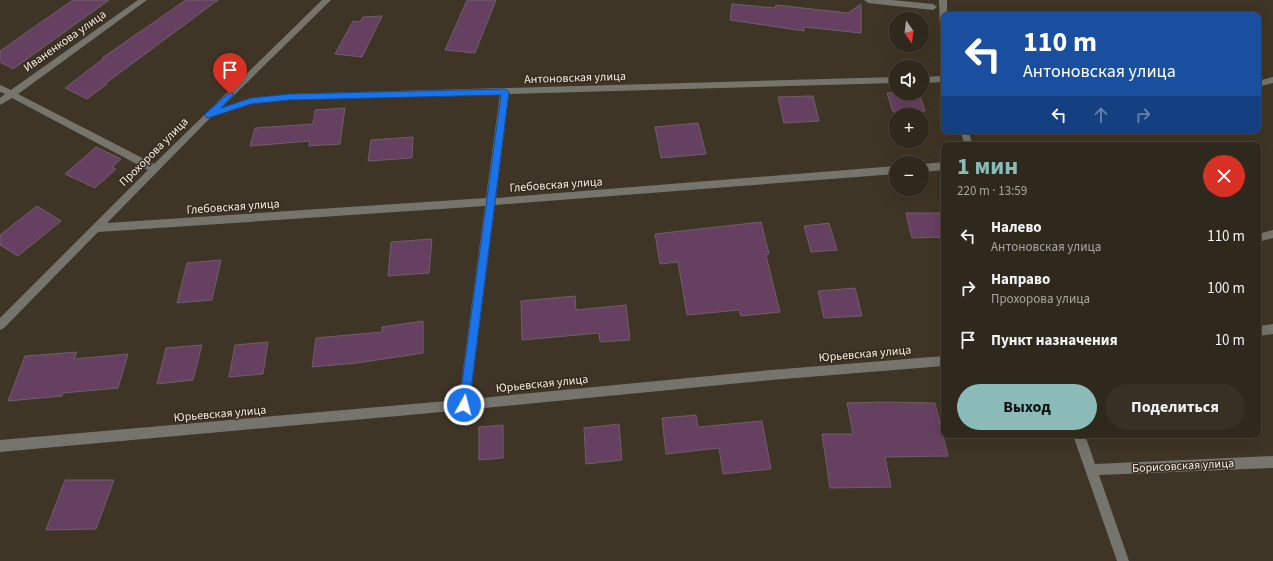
<!DOCTYPE html>
<html lang="ru">
<meta charset="utf-8">
<style>
body{margin:0;font-family:"Source Sans 3",sans-serif;background:#373025;color:#f1f3f6;height:100vh;display:flex;flex-direction:column;font-size:15px;white-space:nowrap}
*{box-sizing:border-box;margin:0}
p{font-size:13px;color:#a7a6a3}
.icon{flex:none;width:22px;height:22px;fill:none;stroke:currentColor;stroke-width:2;stroke-linecap:round;stroke-linejoin:round}
.map{position:relative;flex:1;overflow:hidden}
.details{position:absolute;left:941px;top:142px;width:320px;height:296px;display:flex;flex-direction:column;background:#2f281c;border-radius:8px;box-shadow:0 4px 16px #0002,0 0 0 1px #4a443b}
.details>*{flex:none}
.top-card{position:absolute;left:941px;top:12px;width:320px;height:122px;border-radius:8px;box-shadow:0 4px 16px #0002,0 0 0 1px #4a443b;background:#1a4fa0;color:#fff;overflow:hidden}
.needle{width:26px;rotate:166deg}
.fabs{position:absolute;left:889px;top:12px;display:grid;gap:8px}
.fabs a{display:grid;place-items:center;width:40px;height:40px;border-radius:50%;background:#2f281c;box-shadow:0 4px 16px #0002,0 0 0 1px #4a443b;font-size:20px}
.pin{position:absolute;display:grid;place-items:center;width:34px;height:34px;color:#fff;margin:-41px -17px;border-radius:50% 50% 50% 0;rotate:-45deg;box-shadow:0 0 4px #0007}
.pin .icon{rotate:45deg}
.me{position:absolute;width:44px;margin:-22px;rotate:7deg;stroke-linejoin:round;filter:drop-shadow(0 0 3px #0008)}
.turn{display:flex;align-items:center;gap:14px;height:84px;padding:0 16px;font-size:18px}
.turn .icon{width:52px;height:52px;stroke-width:2.5}
.turn b{display:block;font-size:28px;line-height:34px}
.lanes{display:flex;align-items:center;height:38px;padding:0 16px;background:#0003;justify-content:center;gap:20px;direction:ltr}
.lanes .off{opacity:.35}
.round{display:grid;place-items:center;flex:none;width:42px;height:42px;border-radius:21px;background:#373025}
.summary{display:flex;align-items:center;justify-content:space-between;height:68px;padding:0 16px}
h1{font-size:24px;font-weight:700;line-height:30px;color:#8bbbb9}
.cta{display:flex;gap:8px;margin-top:auto;padding:8px 16px}
.cta a{flex:1;height:46px;border-radius:24px;background:#8bbbb9;color:#111;font-size:16px;font-weight:700;line-height:46px;text-align:center}
.cta a+a{background:#373025;color:#f1f3f6}
ul{padding:0;list-style:none}
li{display:flex;align-items:center;gap:12px;height:52px;padding:0 16px}
li div{flex:1}
li b{display:block;font-size:15px}
li em{font-style:normal}
.map>svg:first-child{display:block}
</style>
<div class="map">
<svg width="1273" height="561" viewBox="0 0 1273 561">
<rect width="100%" height="100%" fill="#3f3526"/>
<g fill="#664060" stroke="#6e5e6b">
<path d="M 73,0 L 109,0 L 13,69 L 0,62 L 0,51 Z"/>
<path d="M 186,0 L 218,0 L 106,83 L 107,84 L 87,99 L 65,88 L 103,59 L 102,58 Z"/>
<path d="M 467,0 L 496,0 L 475,53 L 445,50 Z"/>
<path d="M 732,4 L 775,8 L 776,5 L 848,13 L 861,4 L 861,33 L 804,27 L 804,31 L 730,20 Z"/>
<path d="M 382,16 L 362,57 L 335,54 L 353,21 L 360,22 L 363,17 Z"/>
<path d="M 887,93 L 919,93 L 925,111 L 893,112 Z"/>
<path d="M 813,96 L 819,121 L 784,123 L 778,97 Z"/>
<path d="M 345,108 L 340,144 L 309,146 L 310,141 L 250,146 L 255,128 L 313,124 L 315,110 Z"/>
<path d="M 698,123 L 706,154 L 661,158 L 655,127 Z"/>
<path d="M 413,137 L 412,158 L 368,161 L 371,140 Z"/>
<path d="M 96,147 L 121,159 L 112,167 L 116,169 L 95,188 L 65,174 Z"/>
<path d="M 37,206 L 61,221 L 18,256 L 0,245 L 0,235 Z"/>
<path d="M 906,213 L 944,213 L 944,237 L 912,238 Z"/>
<path d="M 761,222 L 769,254 L 766,255 L 780,312 L 741,316 L 739,310 L 687,315 L 678,262 L 660,264 L 655,234 Z"/>
<path d="M 829,223 L 837,250 L 811,252 L 804,226 Z"/>
<path d="M 432,239 L 429,273 L 388,276 L 391,242 Z"/>
<path d="M 221,260 L 212,300 L 177,303 L 187,263 Z"/>
<path d="M 855,288 L 862,316 L 824,318 L 818,291 Z"/>
<path d="M 575,296 L 576,310 L 626,305 L 630,340 L 600,342 L 599,333 L 522,340 L 521,301 Z"/>
<path d="M 423,321 L 423,353 L 357,363 L 312,367 L 316,338 L 382,332 L 382,327 Z"/>
<path d="M 268,342 L 263,374 L 229,377 L 235,345 Z"/>
<path d="M 202,345 L 193,380 L 157,384 L 166,348 Z"/>
<path d="M 77,352 L 74,359 L 128,354 L 118,388 L 63,393 L 62,396 L 8,401 L 25,356 Z"/>
<path d="M 882,402 L 935,403 L 948,456 L 885,457 L 891,487 L 830,488 L 822,434 L 853,434 L 847,403 Z"/>
<path d="M 696,415 L 698,427 L 762,421 L 771,469 L 723,474 L 719,448 L 666,454 L 662,418 Z"/>
<path d="M 619,424 L 622,460 L 586,464 L 584,428 Z"/>
<path d="M 503,425 L 503,458 L 479,460 L 479,427 Z"/>
<path d="M 65,480 L 114,480 L 96,529 L 46,530 Z"/>
</g>
<g fill="none" stroke-linecap="round" stroke-linejoin="round">
<g fill="#75756d" fill-rule="evenodd">
<path d="M 138,0 L 147,0 L 18,94 L 154,164 L 322,0 L 331,0 L 221,108 L 251,98 L 290,94 L 896,77 L 896,83 L 509,94 L 496,198 L 896,166 L 896,174 L 495,205 L 470,399 L 771,370 L 944,356 L 944,366 L 771,380 L 464,410 L 0,452 L 0,440 L 459,400 L 485,206 L 98,232 L 4,328 L 0,330 L 0,318 L 148,170 L 12,98 L 0,105 L 0,98 L 5,94 L 0,92 L 0,85 L 11,90 ZM 500,94 L 486,198 L 107,223 L 211,117 L 251,104 L 290,100 Z"/>
<path d="M 864,0 L 892,0 L 933,4 L 937,7 L 933,10 L 868,3 Z"/>
<path d="M 939,0 L 947,0 L 947,15 L 944,15 L 944,33 L 940,30 Z"/>
<path d="M 944,76 L 944,82 L 922,83 L 922,77 Z"/>
<path d="M 1273,77 L 1273,83 L 1258,87 L 1258,81 Z"/>
<path d="M 960,131 L 968,131 L 973,145 L 965,145 Z"/>
<path d="M 944,162 L 944,170 L 922,172 L 922,164 Z"/>
<path d="M 1273,230 L 1273,238 L 1258,242 L 1258,234 Z"/>
<path d="M 1273,324 L 1273,334 L 1258,336 L 1258,326 Z"/>
<path d="M 1073,435 L 1085,435 L 1095,464 L 1273,456 L 1273,468 L 1099,475 L 1129,561 L 1117,561 Z"/>
</g>
</g>
<path fill="#1a73e8" stroke="#114b97" d="M 505,89 L 509,92 L 469,405 L 468,408 L 464,410 L 461,408 L 459,405 L 501,95 L 290,100 L 251,104 L 208,118 L 204,115 L 230,92 L 234,94 L 221,108 L 251,98 L 290,94 Z"/>
<g text-anchor="middle" dominant-baseline="central" stroke-width="3" stroke-linejoin="round" paint-order="stroke">
<g font-size="12" fill="#f4ede4" stroke="#352b1c">
<text transform="translate(65 41) rotate(-35)">Иваненкова улица</text>
<text transform="translate(575 78) rotate(-2)">Антоновская улица</text>
<text transform="translate(154 152) rotate(-45)">Прохорова улица</text>
<text transform="translate(556 185) rotate(-4)">Глебовская улица</text>
<text transform="translate(233 207) rotate(-4)">Глебовская улица</text>
<text transform="translate(865 354) rotate(-5)">Юрьевская улица</text>
<text transform="translate(542 384) rotate(-6)">Юрьевская улица</text>
<text transform="translate(220 414) rotate(-5)">Юрьевская улица</text>
<text transform="translate(1183 466) rotate(-3)">Борисовская улица</text>
</g>
</g>
</svg>
<div class="fabs">
<a><svg class="needle" viewBox="-14 -14 28 28"><path d="M0-13l5 13h-10z" fill="#e53935"/><path d="M0 13l5-13h-10z" fill="#a7a6a3"/></svg></a>
<a><svg class="icon" aria-label="sound" viewBox="0 0 24 24"><path d="M4 9h4l5-4v14l-5-4H4zM17 9q2 3 0 6"/></svg></a>
<a>+</a>
<a>−</a>
</div>
<div class="pin" style="left:230px;top:94px;background:#d93025"><svg class="icon" aria-label="arrive" viewBox="0 0 24 24"><path d="M6 21V4h12l-3 4 3 4H6"/></svg></div>
<svg class="me" style="left:464px;top:405px" viewBox="-20 -20 40 40"><circle r="17" fill="#1a73e8" stroke="#fff" stroke-width="3"/><path d="M0-11L8 9 0 5-8 9z" fill="#fff"/></svg>
<div class="top-card">
<div class="turn"><svg class="icon" aria-label="left" viewBox="0 0 24 24"><path d="M17 20v-9H6M10 6l-5 5 5 5"/></svg><div><b>110 m</b>Антоновская улица</div></div>
<div class="lanes"><svg class="icon" aria-label="left" viewBox="0 0 24 24"><path d="M17 20v-9H6M10 6l-5 5 5 5"/></svg><svg class="icon off" aria-label="ahead" viewBox="0 0 24 24"><path d="M12 20V5M6 11l6-6 6 6"/></svg><svg class="icon off" aria-label="right" viewBox="0 0 24 24"><path d="M7 20v-9h11M14 6l5 5-5 5"/></svg></div>
</div>
<section class="details">
<div class="summary"><div><h1>1 мин</h1><p>220 m · 13:59</p></div><a class="round" style="background:#d93025;color:#fff"><svg class="icon" aria-label="close" viewBox="0 0 24 24"><path d="M6 6l12 12M18 6L6 18"/></svg></a></div>
<ul>
<li><svg class="icon" aria-label="left" viewBox="0 0 24 24"><path d="M17 20v-9H6M10 6l-5 5 5 5"/></svg><div><b>Налево</b><p>Антоновская улица</p></div><em>110 m</em></li>
<li><svg class="icon" aria-label="right" viewBox="0 0 24 24"><path d="M7 20v-9h11M14 6l5 5-5 5"/></svg><div><b>Направо</b><p>Прохорова улица</p></div><em>100 m</em></li>
<li><svg class="icon" aria-label="arrive" viewBox="0 0 24 24"><path d="M6 21V4h12l-3 4 3 4H6"/></svg><div><b>Пункт назначения</b></div><em>10 m</em></li>
</ul>
<div class="cta"><a>Выход</a><a>Поделиться</a></div>
</section>
</div>
